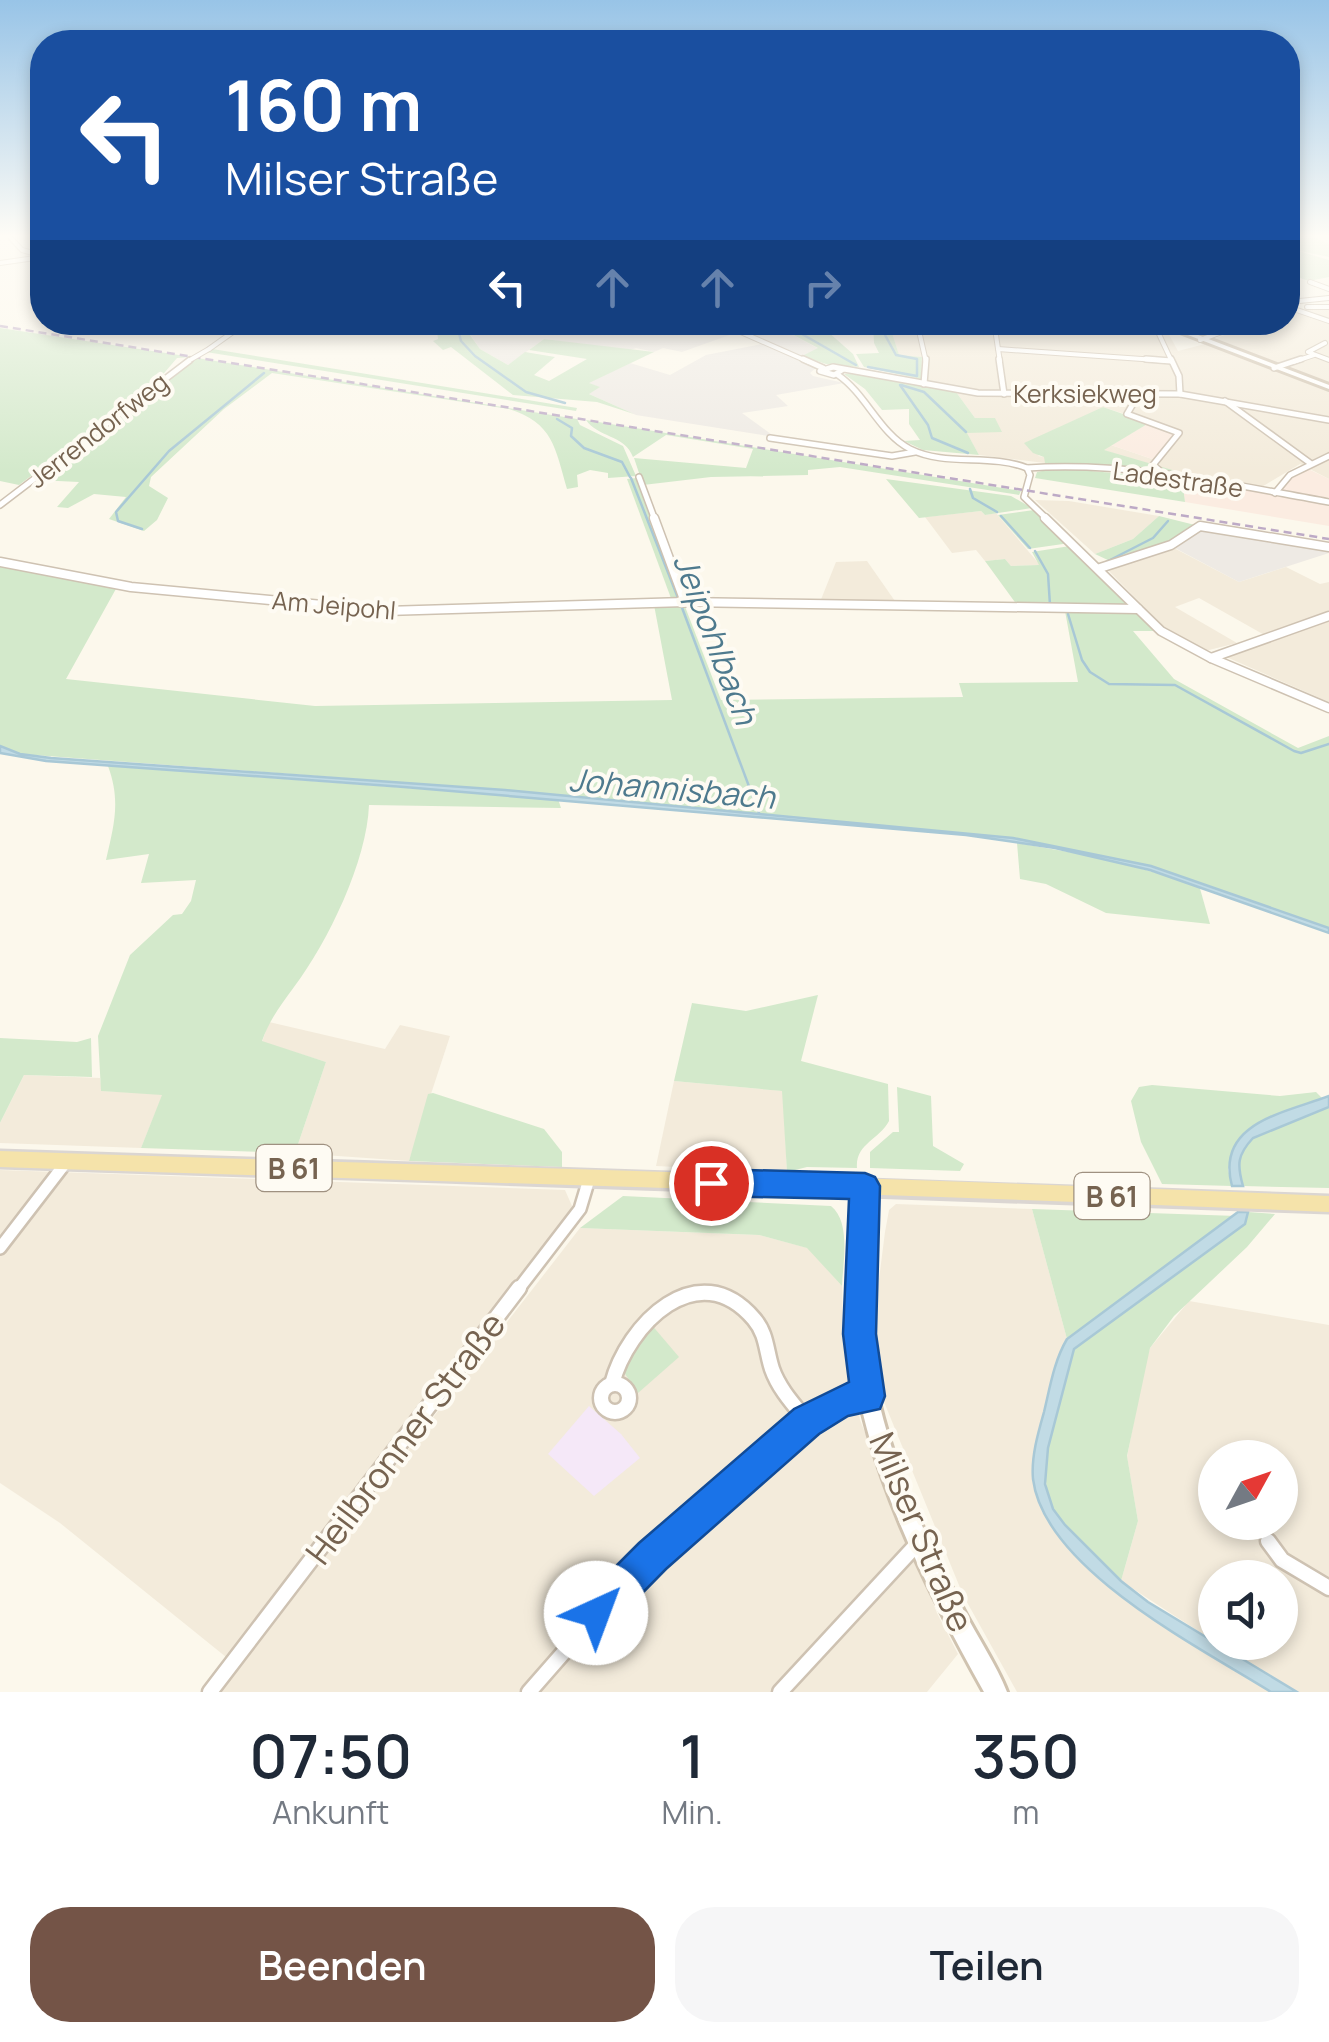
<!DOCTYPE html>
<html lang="de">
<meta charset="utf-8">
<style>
body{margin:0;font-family:Manrope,sans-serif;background:#f6f6f7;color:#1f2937;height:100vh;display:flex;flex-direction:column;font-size:38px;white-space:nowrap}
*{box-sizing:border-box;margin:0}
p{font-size:32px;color:#747a83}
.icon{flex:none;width:55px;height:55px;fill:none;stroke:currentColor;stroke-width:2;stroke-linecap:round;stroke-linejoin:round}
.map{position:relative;height:1692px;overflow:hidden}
.panel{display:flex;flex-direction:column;background:#fff;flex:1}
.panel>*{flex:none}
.hud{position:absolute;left:30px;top:30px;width:1270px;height:305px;border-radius:40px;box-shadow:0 5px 15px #0003;background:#1a4fa0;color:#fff;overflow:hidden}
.needle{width:65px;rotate:50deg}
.buttons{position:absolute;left:1198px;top:1440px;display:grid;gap:20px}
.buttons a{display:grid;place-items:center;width:100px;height:100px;border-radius:50%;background:#fff;box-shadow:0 5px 15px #0003;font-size:50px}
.pin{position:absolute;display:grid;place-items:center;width:85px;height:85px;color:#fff;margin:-42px;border:5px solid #fff;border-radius:50%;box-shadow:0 2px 10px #0007}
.me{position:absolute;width:110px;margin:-55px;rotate:43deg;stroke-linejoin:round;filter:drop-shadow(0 0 8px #0008)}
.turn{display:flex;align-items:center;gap:35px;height:210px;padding:0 30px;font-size:45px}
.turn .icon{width:130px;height:130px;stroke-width:2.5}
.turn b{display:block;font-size:70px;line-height:85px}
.lanes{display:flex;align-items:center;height:95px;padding:0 30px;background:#0003;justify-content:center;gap:50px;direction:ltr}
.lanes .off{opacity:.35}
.eta{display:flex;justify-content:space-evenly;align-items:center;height:170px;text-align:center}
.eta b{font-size:60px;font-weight:600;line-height:70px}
.primary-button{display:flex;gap:20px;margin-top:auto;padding:20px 30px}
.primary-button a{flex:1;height:115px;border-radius:40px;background:#745447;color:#fff;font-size:40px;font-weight:600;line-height:115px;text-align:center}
.primary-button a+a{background:#f6f6f7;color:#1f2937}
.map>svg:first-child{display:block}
</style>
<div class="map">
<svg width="1329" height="1692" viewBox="0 0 1329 1692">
<rect width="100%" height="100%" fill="#fcf8ec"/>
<g fill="#f3ebdb" fill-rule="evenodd">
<path d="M 1306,309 L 1329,309 L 1329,384 L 1211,340 L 1257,323 L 1288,322 L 1288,312 Z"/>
<path d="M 889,322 L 1152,323 L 1176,332 L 1167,331 L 1178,351 L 1205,344 L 1329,389 L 1329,418 L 1173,391 L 994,392 L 930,383 L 921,379 L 922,357 L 899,356 Z"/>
<path d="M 956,392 L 1173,395 L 1329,422 L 1329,479 L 1300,464 L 1260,488 L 1151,466 L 1103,450 L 1111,445 L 1155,460 L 1170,429 L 1103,407 L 1038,456 L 1045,457 L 1045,463 L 979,455 L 966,432 L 1001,432 L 975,418 Z"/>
<path d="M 1035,500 L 1069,501 L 1159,516 L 1133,539 L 1095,554 Z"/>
<path d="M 981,511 L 985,515 L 996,513 L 1040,565 L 1011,566 L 1005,559 L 985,561 L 976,550 L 952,553 L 925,517 Z"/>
<path d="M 1172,547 L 1239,582 L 1286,567 L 1320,584 L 1329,582 L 1329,702 L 1224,656 L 1268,637 L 1199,598 L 1175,607 L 1237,643 L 1205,651 L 1163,626 L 1107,569 Z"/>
<path d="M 867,561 L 897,604 L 820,602 L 836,562 Z"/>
<path d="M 269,1022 L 385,1049 L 400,1025 L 450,1036 L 409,1161 L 295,1153 L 326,1062 L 262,1042 Z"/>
<path d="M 24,1075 L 100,1078 L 102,1091 L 163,1094 L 141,1148 L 0,1143 L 0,1123 Z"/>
<path d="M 674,1081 L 783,1091 L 787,1172 L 656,1166 Z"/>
<path d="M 0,1170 L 565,1190 L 572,1206 L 566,1219 L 226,1657 L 60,1523 L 0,1483 Z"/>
<path d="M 896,1204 L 1032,1209 L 1067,1339 L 1058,1358 L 1035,1445 L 1033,1478 L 1042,1512 L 1060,1537 L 1119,1595 L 1271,1692 L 1017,1692 L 963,1595 L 882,1397 L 873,1327 L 885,1232 L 889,1210 Z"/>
<path d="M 580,1228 L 759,1235 L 808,1248 L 842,1286 L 843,1340 L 860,1420 L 937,1613 L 958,1654 L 927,1692 L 220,1692 Z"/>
<path d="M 1189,1301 L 1329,1325 L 1329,1692 L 1297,1692 L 1215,1642 L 1280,1642 L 1280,1578 L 1215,1578 L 1215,1642 L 1121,1581 L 1138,1521 L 1127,1457 L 1144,1369 L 1150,1348 ZM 1215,1458 L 1280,1458 L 1280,1522 L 1215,1522 Z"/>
</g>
<g fill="#fbece1">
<path d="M 1149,423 L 1175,434 L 1155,460 L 1111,445 Z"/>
<path d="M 1306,468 L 1329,479 L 1329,526 L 1185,502 L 1182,479 L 1278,495 L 1279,487 Z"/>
</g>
<g fill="#eeeae4">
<path d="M 465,322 L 711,322 L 735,333 L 682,352 L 663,348 L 654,352 L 636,348 L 627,351 L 544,339 L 508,365 L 480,349 L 470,334 L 474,331 L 466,329 Z"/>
<path d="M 724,323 L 771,323 L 819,349 L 802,356 Z"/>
<path d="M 762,344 L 816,368 L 810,373 L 813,376 L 844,383 L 776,395 L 788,406 L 742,413 L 775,437 L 636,415 L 587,393 L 599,387 L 587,383 L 630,363 L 670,375 L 706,355 Z"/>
<path d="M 1198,529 L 1329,549 L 1329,553 L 1239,582 L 1173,547 Z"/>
</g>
<path fill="#f5e8f8" d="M 589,1406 L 621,1434 L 640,1458 L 594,1496 L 548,1454 Z"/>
<g fill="#d3e9cb">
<path d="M 1288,235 L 1308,235 L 1329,244 L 1329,257 L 1295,250 L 1329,260 L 1329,277 L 1309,281 L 1288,274 L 1288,247 L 1297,247 L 1288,243 Z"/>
<path d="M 436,323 L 465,323 L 466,329 L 476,330 L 470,335 L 480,349 L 508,365 L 525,352 L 555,357 L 534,375 L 549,381 L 587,359 L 529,350 L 544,339 L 654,352 L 589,383 L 600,387 L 589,394 L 634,414 L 597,402 L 513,395 L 451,347 L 443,350 L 433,341 L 438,339 Z"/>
<path d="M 771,323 L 818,323 L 853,354 L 859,367 L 826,364 L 802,356 L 818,348 Z"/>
<path d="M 873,323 L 889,323 L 899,355 L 922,357 L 921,379 L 864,367 L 856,354 L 879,353 L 874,343 Z"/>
<path d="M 0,328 L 192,357 L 177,358 L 159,379 L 19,485 L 0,481 Z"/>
<path d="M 212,349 L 577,408 L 576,411 L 206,352 Z"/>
<path d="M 197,358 L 577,419 L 580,425 L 623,446 L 636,476 L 608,478 L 608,473 L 590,470 L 577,475 L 578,487 L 567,489 C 555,447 553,423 509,409 L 272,373 L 224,409 L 151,477 L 149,486 L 168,498 L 157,520 L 144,531 L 109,519 L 126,497 L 94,494 L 68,508 L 57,507 L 79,482 L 37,480 Z"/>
<path d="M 864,373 L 956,392 L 975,418 L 995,418 L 1002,432 L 967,433 L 979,455 L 923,450 L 904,441 L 920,440 L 909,424 L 909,409 L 882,410 L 865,389 L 844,374 Z"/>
<path d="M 1103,407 L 1149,423 L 1104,450 L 1186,474 L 1045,463 L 1044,457 L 1033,453 L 1024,443 Z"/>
<path d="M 586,420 L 1021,491 L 1019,495 L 840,467 L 808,470 L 808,475 L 711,477 L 643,485 L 634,458 L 746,468 L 753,449 L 666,435 L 633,457 C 625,435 597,437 586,420 Z"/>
<path d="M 1057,468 L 1182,479 L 1185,502 L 1035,478 L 1037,472 Z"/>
<path d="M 637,478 L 681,600 L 672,601 L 627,479 Z"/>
<path d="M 886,479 L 1011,496 L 1032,508 L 985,515 L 981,511 L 919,518 Z"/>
<path d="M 1034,510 L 1070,543 L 1028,549 L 998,515 Z"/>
<path d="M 1159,516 L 1195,525 L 1168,544 L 1112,562 L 1095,554 L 1133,539 Z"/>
<path d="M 1070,546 L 1129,605 L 1017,605 L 985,561 L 1005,559 L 1011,566 L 1039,565 L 1032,552 Z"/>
<path d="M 0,564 L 117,587 L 66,679 L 315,706 L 672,700 L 654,605 L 684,604 L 721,700 L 963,697 L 959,683 L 1078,682 L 1065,611 L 1136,613 L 1156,631 L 1133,631 L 1174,679 L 1298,748 L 1329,736 L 1329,928 L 1151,866 L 1013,838 L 505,790 L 20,754 L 0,746 Z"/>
<path d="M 108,766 L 558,799 L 561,808 L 369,805 C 367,861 328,942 294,987 C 280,1006 270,1019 262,1041 L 326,1062 L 295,1153 L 141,1148 L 162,1095 L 101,1091 L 98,1036 L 130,955 L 173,915 L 182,914 L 191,901 L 196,880 L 141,883 L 149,854 L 106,860 C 114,825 121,801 108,766 Z"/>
<path d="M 1017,843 L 1103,858 L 1199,885 L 1210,924 L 1106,913 L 1046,884 L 1020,879 Z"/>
<path d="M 818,995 L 801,1061 L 888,1084 L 889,1121 C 879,1140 855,1144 857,1168 L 807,1167 L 787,1172 L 782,1091 L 674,1081 L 692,1003 L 746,1011 Z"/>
<path d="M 0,1038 L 77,1042 L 91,1038 L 92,1077 L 24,1075 L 0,1123 Z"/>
<path d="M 1152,1085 L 1280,1096 L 1316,1092 L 1322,1098 L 1246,1131 L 1228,1169 L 1232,1186 L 1162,1184 L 1141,1142 L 1131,1101 L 1139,1087 Z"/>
<path d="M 897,1087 L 931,1096 L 933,1146 L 964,1164 L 960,1171 L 870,1168 L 870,1152 L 893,1132 L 899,1132 Z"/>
<path d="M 433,1093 L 544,1129 L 562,1152 L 562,1167 L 409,1161 L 428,1094 Z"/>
<path d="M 1329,1107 L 1329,1188 L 1243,1186 C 1237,1165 1237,1155 1253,1138 Z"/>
<path d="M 623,1196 L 831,1206 C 851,1222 843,1262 842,1286 L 807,1248 L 759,1235 L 580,1228 Z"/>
<path d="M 1032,1209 L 1237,1216 L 1067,1339 Z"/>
<path d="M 1248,1212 L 1275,1214 L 1247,1247 L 1174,1316 L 1150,1348 L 1127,1456 L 1138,1521 L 1121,1581 C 1098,1562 1065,1535 1052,1507 C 1034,1469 1059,1387 1074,1349 L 1245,1224 Z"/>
<path d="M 650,1323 L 679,1357 L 638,1393 L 621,1368 Z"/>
</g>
<g fill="#c1dbe5" stroke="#a8c8d6" stroke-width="2.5">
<path d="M 0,746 L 20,754 L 51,758 L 505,790 L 1013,838 L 1151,866 L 1329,928 L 1329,933 L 1150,870 L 1055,848 L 966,835 L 404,787 L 46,761 L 0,753 Z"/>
<path d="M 1329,1096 L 1329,1107 L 1253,1138 C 1237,1155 1237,1165 1243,1186 L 1232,1186 C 1215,1123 1284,1113 1329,1096 Z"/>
<path d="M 1238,1212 L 1248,1212 L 1245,1224 L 1074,1349 L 1048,1448 L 1045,1484 L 1053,1509 L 1065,1525 L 1121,1581 L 1148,1602 L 1297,1692 L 1271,1692 C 1201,1648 1044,1569 1033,1479 C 1031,1457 1038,1433 1044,1412 C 1050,1387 1054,1361 1067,1339 Z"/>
</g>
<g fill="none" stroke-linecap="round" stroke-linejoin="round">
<g stroke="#a8c8d6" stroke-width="2.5">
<path d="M 456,322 L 461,341 L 475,356 L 526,392 L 565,403"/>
<path d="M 781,322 L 856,365"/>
<path d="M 868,367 L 917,376 L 917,359 L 896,355 L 885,335 L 884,322"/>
<path d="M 900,385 L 928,425 L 932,438 L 968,453"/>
<path d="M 901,385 L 924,392 L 966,432"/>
<path d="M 557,419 L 572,428 L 571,436 L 584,448 L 622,462 L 630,477"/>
<path d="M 631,478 L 678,598"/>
<path d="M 970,489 L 973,498 L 997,512"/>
<path d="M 1001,516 L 1030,548"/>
<path d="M 142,529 L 118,521 L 116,512 L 169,451 L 264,373"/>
<path d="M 1035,551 L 1048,574 L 1050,605"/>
<path d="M 1106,562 L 1153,538 L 1168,521"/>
<path d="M 681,605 L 759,813"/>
<path d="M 1068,614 L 1082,660 L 1090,672 L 1109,684 L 1175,685 L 1294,751 L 1301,753 L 1329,744"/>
</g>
<defs>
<g id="street-far4">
<path d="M 8,235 L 22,250 L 40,255"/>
<path d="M 0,263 L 42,257"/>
<path d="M 1310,282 L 1329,289"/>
<path d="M 1290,302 L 1329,298"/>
<path d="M 1288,307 L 1329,321"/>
<path d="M 1307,307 L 1329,307"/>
<path d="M 718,322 L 809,362"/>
<path d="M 917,322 L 926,362"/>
<path d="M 994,322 L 1000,362"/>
<path d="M 1068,322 L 1160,329"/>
<path d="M 1161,329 L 1158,332 L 1172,362"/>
<path d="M 1200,340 L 1249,322"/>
<path d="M 1325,343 L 1308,352 L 1329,360"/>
<path d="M 209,349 L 247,322"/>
<path d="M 998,349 L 1171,361"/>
<path d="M 1293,362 L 1314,355"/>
</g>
<g id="street-far3">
<path d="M 803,359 L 823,368"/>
<path d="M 999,359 L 1004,394"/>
<path d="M 1146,359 L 1171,361"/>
<path d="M 1171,359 L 1179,376 L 1180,394"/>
<path d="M 1274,368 L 1301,359"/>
<path d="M 842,370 L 834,375 L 820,371 L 833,367 L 978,393 L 1180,394 L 1329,420"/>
<path d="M 838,375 C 866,394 880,434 910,449 C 946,467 989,453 1027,468 L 1030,475 L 1024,497 L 1048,520"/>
<path d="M 924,384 L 926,359"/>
<path d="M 1140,392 L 1127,414 L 1179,433 L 1153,465 L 1159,470"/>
<path d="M 1225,401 L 1310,463"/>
<path d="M 770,438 L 892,456 L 915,452"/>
<path d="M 1027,468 C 1130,461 1228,484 1329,502"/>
<path d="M 639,477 L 655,520"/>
<path d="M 1275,493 L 1290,475 L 1329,456"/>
<path d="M 0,505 L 190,360"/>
</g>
<g id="street-far2">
<path d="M 654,518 L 685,602"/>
<path d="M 1045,518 L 1161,631 L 1211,658 L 1329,708"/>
<path d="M 0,562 L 131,587 L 386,611 L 685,602 L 1138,609"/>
<path d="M 1100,568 L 1171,545 L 1200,526 L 1329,547"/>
<path d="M 1211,658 L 1329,616"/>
</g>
<g id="street-far1">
<path d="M 0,1248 L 67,1161"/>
<path d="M 517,1291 L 580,1209 L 589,1179"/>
</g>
<g id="street">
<circle cx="615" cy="1398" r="14"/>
<path d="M 612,1384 C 627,1325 698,1253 754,1319 C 767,1334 766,1351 772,1369 C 779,1389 794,1405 807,1421"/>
<path d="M 1268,1541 L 1282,1560 L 1329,1588"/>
<path d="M 210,1692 L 519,1288"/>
<path d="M 529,1692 L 635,1571 L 767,1455 L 830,1405 L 868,1396"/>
<path d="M 780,1692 L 919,1542"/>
</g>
<g id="secondary">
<path d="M 1154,322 L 1164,322 L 1329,385 L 1329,389 Z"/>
<path d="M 865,1179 L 871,1181 L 873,1186 C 872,1242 863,1299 870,1354 C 882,1444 922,1532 964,1611 C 978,1638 996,1664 1007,1692 L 984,1692 C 928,1592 865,1468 852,1353 C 846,1298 855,1241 857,1186 L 859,1181 Z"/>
</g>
<path id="primary" d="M 0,1151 C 443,1166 886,1177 1329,1196 L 1329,1212 C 886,1193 443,1182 0,1167 Z"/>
</defs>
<use href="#street-far4" stroke="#cec2b2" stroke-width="6"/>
<use href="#street-far3" stroke="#cec2b2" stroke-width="8"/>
<use href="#street-far2" stroke="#cec2b2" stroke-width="11"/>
<use href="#street-far1" stroke="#cec2b2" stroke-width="16"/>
<use href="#street" stroke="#cec2b2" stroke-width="19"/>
<use href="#secondary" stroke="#d0c3b0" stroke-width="6"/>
<use href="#primary" stroke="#dbd6d2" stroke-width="5"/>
<use href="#street-far4" stroke="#fff" stroke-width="4"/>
<use href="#street-far3" stroke="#fff" stroke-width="5"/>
<use href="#street-far2" stroke="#fff" stroke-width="8"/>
<use href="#street-far1" stroke="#fff" stroke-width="11"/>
<use href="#street" stroke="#fff" stroke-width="14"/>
<use href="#secondary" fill="#fff" fill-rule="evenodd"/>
<use href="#primary" fill="#f5e3aa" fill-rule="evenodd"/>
<path stroke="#bdaac6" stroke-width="2.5" stroke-dasharray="8 5" stroke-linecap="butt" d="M 0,326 L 1329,539"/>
<defs>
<path id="street-bridge" d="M 190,360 L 209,349"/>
</defs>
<use href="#street-bridge" stroke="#cec2b2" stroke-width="6" stroke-linecap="butt"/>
<use href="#street-bridge" stroke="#fff" stroke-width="4"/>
</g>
<linearGradient id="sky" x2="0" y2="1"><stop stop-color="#98c4e7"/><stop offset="0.5" stop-color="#fefcf6"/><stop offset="1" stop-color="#fefcf6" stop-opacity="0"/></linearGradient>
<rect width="1329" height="472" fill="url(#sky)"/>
<path fill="#1a73e8" stroke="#114b97" stroke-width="2.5" d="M 711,1169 L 865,1173 L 875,1177 L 880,1186 L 876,1334 L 885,1396 L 880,1409 L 848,1416 L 819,1434 L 666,1569 L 610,1626 L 596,1632 L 583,1626 L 577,1613 L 583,1599 L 639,1543 L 794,1409 L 849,1382 L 843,1334 L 849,1199 L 711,1196 L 701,1192 L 696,1183 L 701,1173 Z"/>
<g text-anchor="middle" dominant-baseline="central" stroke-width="8" stroke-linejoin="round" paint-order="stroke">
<g font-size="25" fill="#766350" stroke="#fefbf3">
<text x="1085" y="393">Kerksiekweg</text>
<text transform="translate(98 430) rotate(-38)">Jerrendorfweg</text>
<text transform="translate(1178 479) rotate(8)">Ladestraße</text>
<text transform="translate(334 605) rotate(5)">Am Jeipohl</text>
</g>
<g fill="#fefbf3" stroke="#9f9181" stroke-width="2.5">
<rect x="256.5" y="1145" width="75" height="46" rx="8"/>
<rect x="1074.5" y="1173" width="75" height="46" rx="8"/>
</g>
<g font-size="28" font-weight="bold" fill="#766350">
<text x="294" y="1168">B 61</text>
<text x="1112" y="1196">B 61</text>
</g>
<g font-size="32" font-style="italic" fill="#4e7a8e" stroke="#fefbf3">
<text transform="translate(716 639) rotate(69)">Jeipohlbach</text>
<text transform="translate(672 788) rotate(5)">Johannisbach</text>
</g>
<g font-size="35" fill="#766350" stroke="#fefbf3">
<text transform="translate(405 1438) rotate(-53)">Heilbronner Straße</text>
<text transform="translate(922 1532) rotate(67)">Milser Straße</text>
</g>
</g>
</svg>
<div class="buttons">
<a><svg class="needle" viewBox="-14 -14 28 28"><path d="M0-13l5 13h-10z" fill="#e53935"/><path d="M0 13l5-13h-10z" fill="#747a83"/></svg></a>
<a><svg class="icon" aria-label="sound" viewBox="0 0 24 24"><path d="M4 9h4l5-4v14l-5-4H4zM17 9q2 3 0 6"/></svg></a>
</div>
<div class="pin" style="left:711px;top:1183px;background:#d93025"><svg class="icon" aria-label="arrive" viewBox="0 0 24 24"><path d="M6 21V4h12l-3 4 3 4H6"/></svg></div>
<svg class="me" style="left:596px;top:1613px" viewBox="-20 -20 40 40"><circle r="19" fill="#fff"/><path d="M0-13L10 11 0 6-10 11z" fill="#1a73e8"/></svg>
<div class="hud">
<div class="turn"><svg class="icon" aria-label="left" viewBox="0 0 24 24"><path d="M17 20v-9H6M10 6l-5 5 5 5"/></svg><div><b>160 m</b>Milser Straße</div></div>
<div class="lanes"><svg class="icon" aria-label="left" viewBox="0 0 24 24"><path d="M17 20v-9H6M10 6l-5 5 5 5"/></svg><svg class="icon off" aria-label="ahead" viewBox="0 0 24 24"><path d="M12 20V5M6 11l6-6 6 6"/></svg><svg class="icon off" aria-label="ahead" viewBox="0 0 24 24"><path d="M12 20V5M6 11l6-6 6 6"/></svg><svg class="icon off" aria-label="right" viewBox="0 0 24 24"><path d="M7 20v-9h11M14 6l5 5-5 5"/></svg></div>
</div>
</div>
<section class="panel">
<div class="eta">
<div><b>07:50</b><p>Ankunft</p></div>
<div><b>1</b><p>Min.</p></div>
<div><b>350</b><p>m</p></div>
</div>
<div class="primary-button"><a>Beenden</a><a>Teilen</a></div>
</section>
